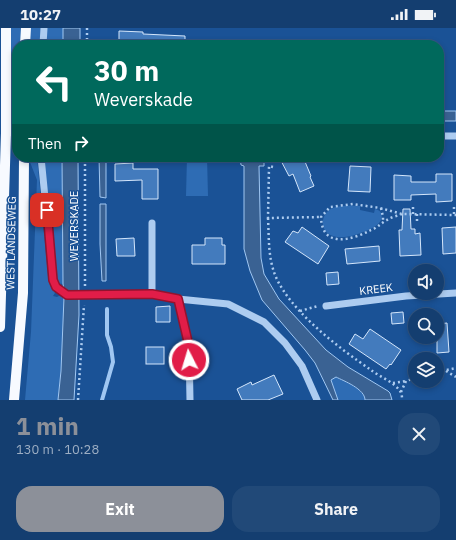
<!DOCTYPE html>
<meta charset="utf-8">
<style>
body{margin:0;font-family:"IBM Plex Sans",sans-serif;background:#214978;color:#f1f3f6;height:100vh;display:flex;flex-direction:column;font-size:15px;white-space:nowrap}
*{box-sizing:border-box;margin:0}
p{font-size:13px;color:#9daec3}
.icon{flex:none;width:22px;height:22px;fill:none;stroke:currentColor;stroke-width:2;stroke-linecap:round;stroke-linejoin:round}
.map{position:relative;height:372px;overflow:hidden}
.side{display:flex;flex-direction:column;background:#143e70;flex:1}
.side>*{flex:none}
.top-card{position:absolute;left:12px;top:12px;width:432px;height:122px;border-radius:16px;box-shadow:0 2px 6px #0003,0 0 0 1px #335783;background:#00695c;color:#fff;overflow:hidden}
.tools{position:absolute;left:408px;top:236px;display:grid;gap:8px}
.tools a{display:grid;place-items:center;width:36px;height:36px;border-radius:50%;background:#143e70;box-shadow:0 2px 6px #0003,0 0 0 1px #335783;font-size:20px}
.pin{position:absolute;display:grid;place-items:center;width:34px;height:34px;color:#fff;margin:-17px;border-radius:8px;box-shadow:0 2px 6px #0006}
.me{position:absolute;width:44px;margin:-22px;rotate:355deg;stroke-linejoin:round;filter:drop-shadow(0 0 3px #0008)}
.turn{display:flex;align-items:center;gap:14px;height:84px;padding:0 16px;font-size:18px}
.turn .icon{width:52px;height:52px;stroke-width:2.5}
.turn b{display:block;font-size:28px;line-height:34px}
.then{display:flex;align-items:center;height:38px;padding:0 16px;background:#0003;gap:8px;font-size:15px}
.round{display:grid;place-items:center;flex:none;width:42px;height:42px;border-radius:16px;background:#214978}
.summary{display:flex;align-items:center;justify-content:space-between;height:68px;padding:0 16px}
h1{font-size:24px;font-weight:700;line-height:30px;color:#8c9099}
.action{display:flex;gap:8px;margin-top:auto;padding:8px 16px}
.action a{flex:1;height:46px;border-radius:16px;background:#8c9099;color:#fff;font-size:16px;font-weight:700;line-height:46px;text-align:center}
.action a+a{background:#214978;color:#f1f3f6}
.status{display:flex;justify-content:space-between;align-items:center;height:28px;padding:0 20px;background:#143e70;direction:ltr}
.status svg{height:11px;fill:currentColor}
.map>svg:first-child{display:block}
</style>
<div class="status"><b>10:27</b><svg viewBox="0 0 49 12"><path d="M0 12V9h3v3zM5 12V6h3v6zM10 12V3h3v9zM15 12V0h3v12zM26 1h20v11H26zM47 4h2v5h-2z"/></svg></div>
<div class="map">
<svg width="456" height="372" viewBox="0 0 456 372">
<rect width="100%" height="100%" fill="#1a5296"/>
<g fill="#2e6cb4">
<path d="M 10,0 L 22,0 L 22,17 L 17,17 L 17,92 L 16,96 L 10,99 Z"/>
<path d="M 30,0 L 41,0 L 40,17 L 30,17 Z"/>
<path d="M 47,0 L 63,0 L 63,17 L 46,17 Z"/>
<path d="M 28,129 L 37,129 L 48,248 L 51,259 L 55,265 L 53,268 L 57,269 L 59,268 L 64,269 L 61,343 L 58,372 L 25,372 L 31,304 L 37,152 Z"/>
<path d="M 44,129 L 62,129 L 63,256 L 57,255 L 53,239 Z"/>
<path d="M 187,129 L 207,129 L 208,168 L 186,168 Z"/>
<path d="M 360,178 L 360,182 L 374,185 L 375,181 C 381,182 383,187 381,192 C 378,198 369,202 363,204 C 354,208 342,211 333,208 C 319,204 320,185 333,180 C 341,177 352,178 360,178 Z"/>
<path d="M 336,348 C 344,354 365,361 365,372 L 338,372 L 331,352 Z"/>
</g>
<g fill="#3a6293" stroke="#a0c7f2">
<rect x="63" y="0" width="17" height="17"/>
<rect x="439" y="83" width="17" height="10"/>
<path d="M 62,129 L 78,129 L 79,287 L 74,372 L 58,372 L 61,343 L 64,269 L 67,271 C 67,265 63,262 63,256 Z"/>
<path d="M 99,129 L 106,129 L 106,170 L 100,169 Z"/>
<path d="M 240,129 L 264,129 L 264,138 L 259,138 L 261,230 L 264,246 L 279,271 L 326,322 L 348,339 L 388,363 L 390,365 L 392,372 L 365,372 C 365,361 344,353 336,349 L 331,352 L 338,372 L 333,372 L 315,335 L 305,322 L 262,272 L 250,243 L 244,221 L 244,138 L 241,137 Z"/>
<path d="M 100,176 L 106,176 L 106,253 L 102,253 L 100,216 Z"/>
</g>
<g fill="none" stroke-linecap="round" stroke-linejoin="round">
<path stroke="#a0c7f2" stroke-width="4" d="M 102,372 L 113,334 L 111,319 L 107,307 L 107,281"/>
</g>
<g fill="#437bbd" stroke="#d4e6fb">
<path d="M 119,3 L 143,4 L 143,6 L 185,8 L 185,17 L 119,17 Z"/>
<path d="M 279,129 L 303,129 L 311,148 L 310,149 L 314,158 L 300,164 L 293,146 L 289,148 Z"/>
<path d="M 133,135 L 133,141 L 158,141 L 158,171 L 142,171 L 142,152 L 115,153 L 115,136 Z"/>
<path d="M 350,138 L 371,139 L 370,164 L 348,163 Z"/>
<path d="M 436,146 L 452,146 L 452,173 L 436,174 L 436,166 L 411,167 L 411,172 L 394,172 L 394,147 L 411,148 L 411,154 L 436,154 Z"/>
<path d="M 403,181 L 410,181 L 411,201 L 415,201 L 415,206 L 420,205 L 421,227 L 400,228 L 399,202 L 402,202 Z"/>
<path d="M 302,199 L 329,218 L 318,236 L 285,214 L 293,203 L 298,205 Z"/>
<path d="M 456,199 L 456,225 L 443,226 L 442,200 Z"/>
<path d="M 134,210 L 135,228 L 117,228 L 116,211 Z"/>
<path d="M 205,210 L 222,210 L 222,217 L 225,217 L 225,236 L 192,236 L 192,217 L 205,217 Z"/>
<path d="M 379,218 L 380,233 L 347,236 L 345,221 Z"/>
<path d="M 338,244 L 339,256 L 327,257 L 326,245 Z"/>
<path d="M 170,278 L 170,294 L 156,294 L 156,279 Z"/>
<path d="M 403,284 L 404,295 L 392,296 L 391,285 Z"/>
<path d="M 447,295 L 449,324 L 437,325 L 437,296 Z"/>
<path d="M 370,301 L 401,322 L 391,337 L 390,336 L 386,341 L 349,316 L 355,306 L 363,311 Z"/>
<rect x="146" y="319" width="18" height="17"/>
<path d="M 274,347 L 283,366 L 268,372 L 242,372 L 237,361 L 251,354 L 252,357 Z"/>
</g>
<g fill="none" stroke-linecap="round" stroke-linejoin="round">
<g stroke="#adccf0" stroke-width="2.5" stroke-dasharray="2 3" stroke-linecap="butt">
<path d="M 87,17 L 87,0"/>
<path d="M 273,139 L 269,138 L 268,190 L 321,189"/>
<path d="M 454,179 L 454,187"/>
<path d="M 381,180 L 383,189 L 383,194"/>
<path d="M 402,186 C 397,188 391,189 387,192 C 381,195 377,200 371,202 C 352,212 322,221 321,189 L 330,179 L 353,176 L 380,180 L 402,186 L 456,187"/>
<path d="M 413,186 L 413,179"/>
<path d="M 417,186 L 417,195"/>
<path d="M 268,190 C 269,207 268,224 273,241 C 284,279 339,320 371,342 C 380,349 394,354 400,363 C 402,365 402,369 402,372"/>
<path d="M 85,258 L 85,129"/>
<path d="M 300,283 L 318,278"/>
<path d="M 446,343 L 456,349"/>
<path d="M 437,344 L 456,340"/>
<path d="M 393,355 L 406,353"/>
<path d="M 401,364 L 406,353 L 415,350"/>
<path d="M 78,372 L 84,277"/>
</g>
<g stroke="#adccf0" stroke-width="7">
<path d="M 43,17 L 44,0"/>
<path d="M 6,105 L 17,104"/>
<path d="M 439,108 L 456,108"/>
<path d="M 41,129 L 53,252 L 56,259 L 67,267 L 152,266 L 178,271 L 189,318 L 190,372"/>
<path d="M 152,195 L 152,266"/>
<path d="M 178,271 L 228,276 L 264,294 L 285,315 L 302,338 L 317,372"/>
<path d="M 326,278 L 406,268 L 456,265"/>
</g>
<g stroke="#f7faff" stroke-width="10">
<path d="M 25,17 L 26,0"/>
<path d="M 0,299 L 6,105 L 6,0"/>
<path d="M 14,372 L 23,265 L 24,129"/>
</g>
</g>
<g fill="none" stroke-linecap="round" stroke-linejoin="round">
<defs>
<path id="route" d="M 47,182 L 53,252 L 56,259 L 67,267 L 152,266 L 178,271 L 189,318 L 189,332"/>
</defs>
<use href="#route" stroke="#92132f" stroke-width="10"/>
<use href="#route" stroke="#e11d48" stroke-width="7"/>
</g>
<g text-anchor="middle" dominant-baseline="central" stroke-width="3" stroke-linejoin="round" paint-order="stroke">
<g font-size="11" fill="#fff" stroke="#1a5296">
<text transform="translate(74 198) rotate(-90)">WEVERSKADE</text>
<text transform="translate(11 215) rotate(-89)">WESTLANDSEWEG</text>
<text transform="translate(376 261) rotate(-7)">KREEK</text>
</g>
</g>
</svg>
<div class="tools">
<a><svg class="icon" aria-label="sound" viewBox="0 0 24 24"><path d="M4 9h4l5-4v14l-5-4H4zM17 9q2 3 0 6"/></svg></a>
<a><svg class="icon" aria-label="search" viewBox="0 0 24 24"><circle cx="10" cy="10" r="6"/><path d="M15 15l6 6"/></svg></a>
<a><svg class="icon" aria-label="layers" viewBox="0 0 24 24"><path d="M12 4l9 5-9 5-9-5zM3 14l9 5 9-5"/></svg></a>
</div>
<div class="pin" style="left:47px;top:182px;background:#d93025"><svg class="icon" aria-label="arrive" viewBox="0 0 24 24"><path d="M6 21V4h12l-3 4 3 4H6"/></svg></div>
<svg class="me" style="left:189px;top:332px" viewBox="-20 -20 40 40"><circle r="17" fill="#e11d48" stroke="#fff" stroke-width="3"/><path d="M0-11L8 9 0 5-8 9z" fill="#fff"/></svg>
<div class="top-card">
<div class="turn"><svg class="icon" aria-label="left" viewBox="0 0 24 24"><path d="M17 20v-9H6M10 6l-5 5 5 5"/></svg><div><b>30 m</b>Weverskade</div></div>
<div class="then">Then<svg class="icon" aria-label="right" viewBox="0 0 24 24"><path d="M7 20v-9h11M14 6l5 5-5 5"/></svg></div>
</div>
</div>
<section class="side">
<div class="summary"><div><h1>1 min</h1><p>130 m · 10:28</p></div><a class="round"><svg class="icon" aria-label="close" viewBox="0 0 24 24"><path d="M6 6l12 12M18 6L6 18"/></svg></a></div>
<div class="action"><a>Exit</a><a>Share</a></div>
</section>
